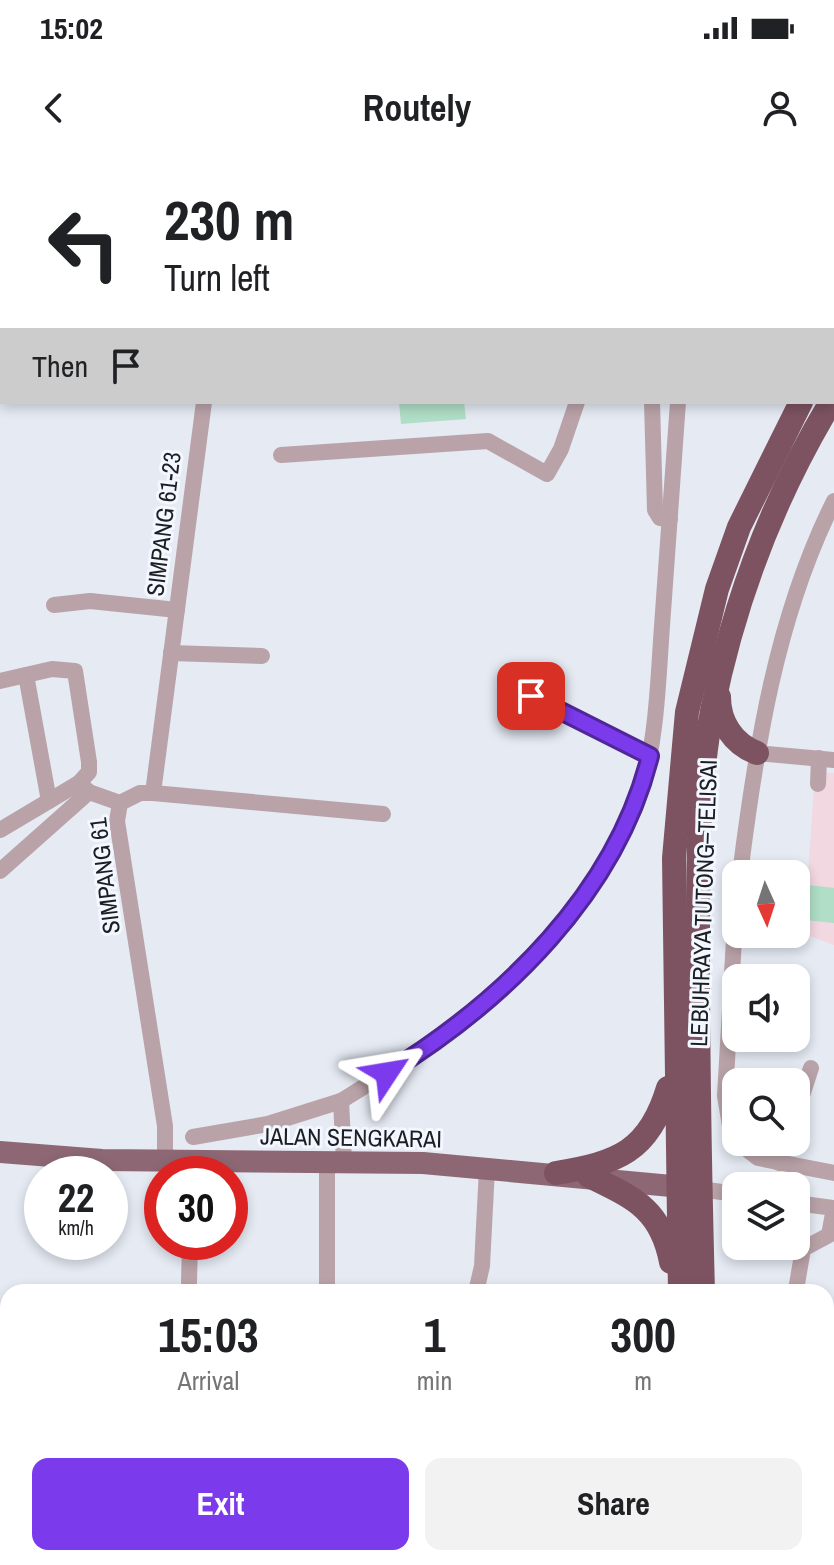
<!DOCTYPE html>
<meta charset="utf-8">
<style>
body{margin:0;font-family:"Archivo Narrow",sans-serif;background:#f2f2f2;color:#202124;height:100vh;display:flex;flex-direction:column;font-size:30px;white-space:nowrap}
*{box-sizing:border-box;margin:0}
p{font-size:26px;color:#757577}
.icon{flex:none;width:44px;height:44px;fill:none;stroke:currentColor;stroke-width:2;stroke-linecap:round;stroke-linejoin:round}
.map{position:relative;flex:1;overflow:hidden}
.details{position:absolute;left:0px;top:1124px;width:834px;height:282px;display:flex;flex-direction:column;background:#fff;border-radius:24px 24px 0 0;box-shadow:0 4px 12px #0003}
.details>*{flex:none}
.guide{position:absolute;left:0px;top:0px;width:834px;height:244px;box-shadow:0 4px 12px #0003;background:#fff;color:#202124;overflow:hidden}
.needle{width:52px;rotate:177deg}
.controls{position:absolute;left:722px;top:700px;display:grid;gap:16px}
.controls a{display:grid;place-items:center;width:88px;height:88px;border-radius:16px;background:#fff;box-shadow:0 4px 12px #0003;font-size:40px}
.speed{position:absolute;left:24px;top:996px;display:flex;gap:16px;font-size:40px;font-weight:700;text-align:center}
.speed>*{display:grid;place-content:center;width:104px;height:104px;border-radius:50%;background:#fff;box-shadow:0 4px 12px #0003;line-height:1}
.speed small{font-size:20px;font-weight:400}
.speed .limit{border:12px solid #d22;background:#fff;color:#111}
.pin{position:absolute;display:grid;place-items:center;width:68px;height:68px;color:#fff;margin:-34px;border-radius:16px;box-shadow:0 4px 12px #0006}
.me{position:absolute;width:88px;margin:-44px;rotate:57deg;stroke-linejoin:round;filter:drop-shadow(0 0 6px #0008)}
.turn{display:flex;align-items:center;gap:28px;height:168px;padding:0 32px;font-size:36px}
.turn .icon{width:104px;height:104px;stroke-width:2.5}
.turn b{display:block;font-size:56px;line-height:68px}
.then{display:flex;align-items:center;height:76px;padding:0 32px;background:#0003;gap:16px;font-size:30px}
.eta{display:flex;justify-content:space-evenly;align-items:center;height:136px;text-align:center}
.eta b{font-size:48px;font-weight:700;line-height:56px}
.cta{display:flex;gap:16px;margin-top:auto;padding:16px 32px}
.cta a{flex:1;height:92px;border-radius:16px;background:#7c3aed;color:#fff;font-size:32px;font-weight:700;line-height:92px;text-align:center}
.cta a+a{background:#f2f2f2;color:#202124}
.status{display:flex;justify-content:space-between;align-items:center;height:56px;padding:0 40px;background:#fff;direction:ltr}
.status svg{height:22px;fill:currentColor}
header{display:flex;justify-content:space-between;align-items:center;height:104px;padding:0 32px;background:#fff;font-size:36px;font-weight:700}
.map>svg:first-child{display:block}
</style>
<div class="status"><b>15:02</b><svg viewBox="0 0 49 12"><path d="M0 12V9h3v3zM5 12V6h3v6zM10 12V3h3v9zM15 12V0h3v12zM26 1h20v11H26zM47 4h2v5h-2z"/></svg></div>
<header><svg class="icon" aria-label="back" viewBox="0 0 24 24"><path d="M15 5l-7 7 7 7"/></svg>Routely<svg class="icon" aria-label="person" viewBox="0 0 24 24"><circle cx="12" cy="8" r="4"/><path d="M4 21q1-7 8-7t8 7"/></svg></header>
<div class="map">
<svg width="834" height="1405" viewBox="0 0 834 1405">
<rect width="100%" height="100%" fill="#e5eaf3"/>
<path fill="#d6dfef" d="M 105,0 L 620,0 L 101,2 Z"/>
<path fill="#f2d8e0" d="M 815,612 L 834,613 L 834,785 L 804,774 Z"/>
<g fill="#b0dec7">
<path d="M 0,0 L 99,0 L 2,2 L 0,58 Z"/>
<path d="M 399,242 L 464,242 L 466,259 L 401,264 Z"/>
<path d="M 809,725 L 834,728 L 834,763 L 805,760 Z"/>
</g>
<g fill="none" stroke-linecap="round" stroke-linejoin="round">
<g stroke="#b9a3a9" stroke-width="16">
<path d="M 451,0 L 451,2"/>
<path d="M 644,0 L 644,2"/>
<path d="M 679,0 L 679,2"/>
<path d="M 126,2 L 130,0"/>
<path d="M 584,2 L 584,0"/>
<path d="M 832,101 L 834,98"/>
<path d="M 652,242 L 655,350 L 660,358 L 670,359"/>
<path d="M 281,295 L 488,281 L 547,314 L 561,289 L 577,242"/>
<path d="M 54,445 L 90,441 L 177,450"/>
<path d="M 171,493 L 262,496"/>
<path d="M 26,515 L 49,641"/>
<path d="M 0,521 L 52,509 L 75,511 L 89,602 L 89,612 L 79,623"/>
<path d="M 531,536 L 650,596"/>
<path d="M 757,593 L 834,600"/>
<path d="M 818,624 L 819,598"/>
<path d="M 153,633 L 204,242"/>
<path d="M 0,670 L 79,623 L 89,632 L 120,643"/>
<path d="M 0,711 L 89,632"/>
<path d="M 740,714 C 756,587 776,457 834,341"/>
<path d="M 736,744 L 725,936 L 732,978 L 758,998 L 834,1013"/>
<path d="M 796,954 L 811,908"/>
<path d="M 193,977 L 268,964 L 341,941"/>
<path d="M 165,1000 L 165,966 L 117,661 L 120,643 L 140,633 L 153,633 L 383,654"/>
<path d="M 327,1001 L 327,1132"/>
<path d="M 344,1001 L 341,941 C 447,876 536,811 604,704 C 617,683 633,658 640,634 C 657,581 658,521 662,466 C 667,391 673,317 678,242"/>
<path d="M 779,1003 L 786,982"/>
<path d="M 700,1029 L 736,1034"/>
<path d="M 189,1123 L 190,1082"/>
<path d="M 796,1130 L 803,1089 L 829,1075 L 834,1048 L 796,1043"/>
<path d="M 476,1132 L 482,1106 L 487,1008"/>
<path d="M 826,1344 L 834,1345"/>
</g>
<path stroke="#8d6874" stroke-width="22" d="M 0,992 L 102,1000 L 423,1003 L 693,1028"/>
<g stroke="#7d5361" stroke-width="24">
<path d="M 832,195 L 834,192"/>
<path d="M 719,537 C 719,562 733,584 757,593"/>
<path d="M 556,1013 C 617,1003 649,992 668,928"/>
<path d="M 589,1016 C 634,1038 661,1049 671,1102"/>
<path d="M 680,1132 L 674,698 L 687,552 L 717,429 L 739,367 L 801,242"/>
<path d="M 703,1132 C 700,1019 698,906 698,793 C 698,713 697,630 712,551 C 734,441 773,338 831,242"/>
<path d="M 687,1398 L 688,1405"/>
<path d="M 711,1398 L 712,1405"/>
</g>
</g>
<g fill="none" stroke-linecap="round" stroke-linejoin="round">
<defs>
<path id="route" d="M 387,913 C 504,841 616,733 650,596 L 531,536"/>
</defs>
<use href="#route" stroke="#51269a" stroke-width="20"/>
<use href="#route" stroke="#7c3aed" stroke-width="14"/>
</g>
<g text-anchor="middle" dominant-baseline="central" stroke-width="6" stroke-linejoin="round" paint-order="stroke">
<g font-size="24" fill="#1c1e21" stroke="#f3f7ff">
<text transform="translate(163 364) rotate(-83)">SIMPANG 61-23</text>
<text transform="translate(104 716) rotate(-97)">SIMPANG 61</text>
<text transform="translate(703 743) rotate(-88)">LEBUHRAYA TUTONG–TELISAI</text>
<text transform="translate(351 977) rotate(1)">JALAN SENGKARAI</text>
</g>
</g>
</svg>
<div class="controls">
<a><svg class="needle" viewBox="-14 -14 28 28"><path d="M0-13l5 13h-10z" fill="#e53935"/><path d="M0 13l5-13h-10z" fill="#757577"/></svg></a>
<a><svg class="icon" aria-label="sound" viewBox="0 0 24 24"><path d="M4 9h4l5-4v14l-5-4H4zM17 9q2 3 0 6"/></svg></a>
<a><svg class="icon" aria-label="search" viewBox="0 0 24 24"><circle cx="10" cy="10" r="6"/><path d="M15 15l6 6"/></svg></a>
<a><svg class="icon" aria-label="layers" viewBox="0 0 24 24"><path d="M12 4l9 5-9 5-9-5zM3 14l9 5 9-5"/></svg></a>
</div>
<div class="speed"><div>22<small>km/h</small></div><div class="limit">30</div></div>
<div class="pin" style="left:531px;top:536px;background:#d93025"><svg class="icon" aria-label="arrive" viewBox="0 0 24 24"><path d="M6 21V4h12l-3 4 3 4H6"/></svg></div>
<svg class="me" style="left:387px;top:913px" viewBox="-20 -20 40 40"><path d="M0-17L14 15 0 8-14 15z" fill="#7c3aed" stroke="#fff" stroke-width="4"/></svg>
<div class="guide">
<div class="turn"><svg class="icon" aria-label="left" viewBox="0 0 24 24"><path d="M17 20v-9H6M10 6l-5 5 5 5"/></svg><div><b>230 m</b>Turn left</div></div>
<div class="then">Then<svg class="icon" aria-label="arrive" viewBox="0 0 24 24"><path d="M6 21V4h12l-3 4 3 4H6"/></svg></div>
</div>
<section class="details">
<div class="eta">
<div><b>15:03</b><p>Arrival</p></div>
<div><b>1</b><p>min</p></div>
<div><b>300</b><p>m</p></div>
</div>
<div class="cta"><a>Exit</a><a>Share</a></div>
</section>
</div>
